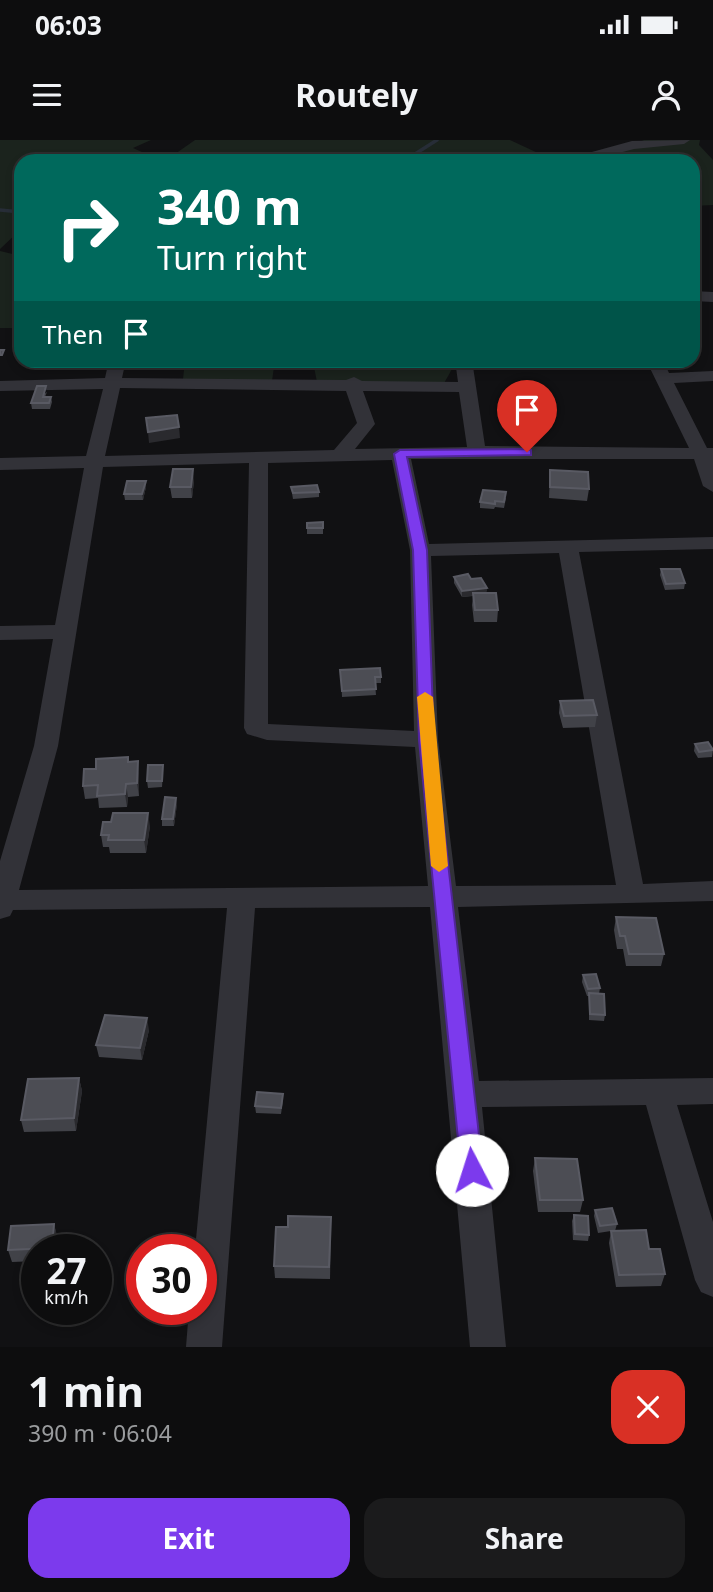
<!DOCTYPE html>
<meta charset="utf-8">
<style>
body{margin:0;font-family:"Noto Sans",sans-serif;background:#1b1b1c;color:#f1f3f6;height:100vh;display:flex;flex-direction:column;font-size:26px;white-space:nowrap}
*{box-sizing:border-box;margin:0}
p{font-size:23px;color:#9a9c9e}
.icon{flex:none;width:38px;height:38px;fill:none;stroke:currentColor;stroke-width:2;stroke-linecap:round;stroke-linejoin:round}
.map{position:relative;height:1207px;overflow:hidden}
.panel{display:flex;flex-direction:column;background:#0d0d0e;flex:1}
.panel>*{flex:none}
.top-card{position:absolute;left:14px;top:14px;width:686px;height:214px;border-radius:21px;box-shadow:0 4px 10px #0003,0 0 0 2px #2d2d2e;background:#00695c;color:#fff;overflow:hidden}
.speed{position:absolute;left:21px;top:1094px;display:flex;gap:14px;font-size:35px;font-weight:700;text-align:center}
.speed>*{display:grid;place-content:center;width:91px;height:91px;border-radius:50%;background:#0d0d0e;box-shadow:0 4px 10px #0003,0 0 0 2px #2d2d2e;line-height:1}
.speed small{font-size:18px;font-weight:400}
.speed .limit{border:10px solid #d22;background:#fff;color:#111}
.pin{position:absolute;display:grid;place-items:center;width:60px;height:60px;color:#fff;margin:-72px -30px;border-radius:50% 50% 50% 0;rotate:-45deg;box-shadow:0 0 7px #0007}
.pin .icon{rotate:45deg}
.me{position:absolute;width:77px;margin:-38px;rotate:355deg;stroke-linejoin:round;filter:drop-shadow(0 0 5px #0008)}
.turn{display:flex;align-items:center;gap:24px;height:147px;padding:0 28px;font-size:32px}
.turn .icon{width:91px;height:91px;stroke-width:2.5}
.turn b{display:block;font-size:49px;line-height:60px}
.then{display:flex;align-items:center;height:66px;padding:0 28px;background:#0003;gap:14px;font-size:26px}
.round{display:grid;place-items:center;flex:none;width:74px;height:74px;border-radius:21px;background:#1b1b1c}
.head{display:flex;align-items:center;justify-content:space-between;height:119px;padding:0 28px}
h1{font-size:42px;font-weight:700;line-height:52px}
.button{display:flex;gap:14px;margin-top:auto;padding:14px 28px}
.button a{flex:1;height:80px;border-radius:21px;background:#7c3aed;color:#fff;font-size:28px;font-weight:700;line-height:80px;text-align:center}
.button a+a{background:#1b1b1c;color:#f1f3f6}
.status{display:flex;justify-content:space-between;align-items:center;height:49px;padding:0 35px;background:#0d0d0e;direction:ltr}
.status svg{height:19px;fill:currentColor}
header{display:flex;justify-content:space-between;align-items:center;height:91px;padding:0 28px;background:#0d0d0e;font-size:32px;font-weight:700}
.map>svg:first-child{display:block}
</style>
<div class="status"><b>06:03</b><svg viewBox="0 0 49 12"><path d="M0 12V9h3v3zM5 12V6h3v6zM10 12V3h3v9zM15 12V0h3v12zM26 1h20v11H26zM47 4h2v5h-2z"/></svg></div>
<header><svg class="icon" aria-label="menu" viewBox="0 0 24 24"><path d="M4 6h16M4 12h16M4 18h16"/></svg>Routely<svg class="icon" aria-label="person" viewBox="0 0 24 24"><circle cx="12" cy="8" r="4"/><path d="M4 21q1-7 8-7t8 7"/></svg></header>
<div class="map">
<svg width="713" height="1207" viewBox="0 0 713 1207">
<rect width="100%" height="100%" fill="#111113"/>
<g fill="#1b231d">
<path d="M 0,0 L 151,0 L 133,8 L 162,21 L 21,21 L 21,89 L 0,109 Z"/>
<path d="M 195,0 L 510,0 L 553,20 L 165,21 Z"/>
<path d="M 642,0 L 700,0 L 699,5 L 713,20 L 713,65 L 693,66 L 693,21 L 617,21 L 592,13 L 648,3 Z"/>
<path d="M 0,111 L 21,116 L 21,188 L 0,188 Z"/>
<path d="M 380,220 L 381,224 L 452,229 L 443,245 L 317,242 L 314,227 L 274,227 L 271,248 L 182,248 L 185,221 Z"/>
</g>
<g fill="none" stroke-linecap="round" stroke-linejoin="round">
<g stroke="#272d37" stroke-width="3.5">
<path d="M 404,21 L 437,0"/>
<path d="M 0,70 L 21,72"/>
</g>
<g fill="#323238" fill-rule="evenodd">
<path d="M 690,0 L 684,4 L 634,9 L 588,21 L 559,21 L 632,1 Z"/>
<path d="M 693,151 L 713,152 L 713,162 L 693,161 Z"/>
<path d="M 109,220 L 126,220 L 122,238 L 346,240 L 354,237 L 362,241 L 458,242 L 455,220 L 472,220 L 485,306 L 689,308 L 646,220 L 663,220 L 669,233 L 713,231 L 713,241 L 674,243 L 707,308 L 713,308 L 713,352 L 703,346 L 694,319 L 411,319 L 429,404 L 713,397 L 713,409 L 579,412 L 643,744 L 713,741 L 713,761 L 458,767 L 479,941 L 713,938 L 713,964 L 677,965 L 713,1082 L 713,1157 L 701,1152 L 695,1140 L 646,965 L 482,967 L 506,1207 L 470,1207 L 430,767 L 255,768 L 222,1207 L 186,1207 L 189,1169 L 201,1169 L 201,1110 L 195,1110 L 227,768 L 13,770 L 10,776 L 0,779 L 0,721 L 34,606 L 53,499 L 0,500 L 0,486 L 55,485 L 84,328 L 0,330 L 0,318 L 86,316 L 103,249 L 0,251 L 0,241 L 105,238 ZM 120,248 L 346,251 L 357,283 L 334,310 L 105,316 ZM 363,251 L 459,252 L 467,307 L 355,309 L 375,284 ZM 392,320 L 410,410 L 414,591 L 268,584 L 268,323 ZM 249,323 L 244,588 L 247,594 L 267,600 L 415,607 L 428,746 L 19,750 L 58,606 L 103,327 ZM 559,413 L 616,745 L 456,746 L 438,600 L 431,416 Z"/>
</g>
</g>
<g fill="#414248">
<path d="M 47,252 L 45,257 L 51,257 L 52,262 L 50,269 L 32,269 L 31,263 Z"/>
<path d="M 550,330 L 589,349 L 587,361 L 549,358 Z"/>
<path d="M 194,341 L 192,358 L 172,358 L 170,347 Z"/>
<path d="M 146,347 L 143,360 L 125,360 L 124,354 Z"/>
<path d="M 291,347 L 319,352 L 319,357 L 293,359 Z"/>
<path d="M 506,358 L 504,368 L 495,367 L 494,369 L 480,368 L 480,362 Z"/>
<path d="M 323,382 L 323,394 L 307,394 L 307,383 Z"/>
<path d="M 661,429 L 685,443 L 684,449 L 665,450 L 660,435 Z"/>
<path d="M 454,437 L 471,439 L 487,448 L 486,453 L 498,470 L 497,482 L 474,482 L 472,465 L 473,456 L 462,457 L 454,443 Z"/>
<path d="M 341,536 L 381,537 L 381,543 L 375,543 L 376,555 L 342,557 Z"/>
<path d="M 560,561 L 597,575 L 595,587 L 563,588 L 559,573 Z"/>
<path d="M 695,604 L 713,610 L 712,617 L 698,618 L 694,611 Z"/>
<path d="M 128,622 L 139,634 L 139,656 L 128,657 L 127,667 L 99,668 L 98,658 L 85,659 L 83,646 L 96,629 Z"/>
<path d="M 163,631 L 162,647 L 148,648 L 147,641 Z"/>
<path d="M 177,664 L 174,686 L 162,686 L 162,679 Z"/>
<path d="M 150,686 L 146,713 L 110,713 L 109,707 L 103,707 L 101,695 Z"/>
<path d="M 616,777 L 664,814 L 661,826 L 626,826 L 623,809 L 617,809 L 614,790 Z"/>
<path d="M 583,835 L 600,848 L 599,854 L 605,875 L 604,881 L 589,880 L 589,856 L 587,856 L 582,842 Z"/>
<path d="M 149,890 L 142,920 L 99,917 L 96,905 Z"/>
<path d="M 79,938 L 82,951 L 76,991 L 24,992 L 21,980 Z"/>
<path d="M 283,960 L 281,974 L 256,973 L 255,966 Z"/>
<path d="M 535,1018 L 583,1060 L 580,1072 L 538,1072 L 533,1031 Z"/>
<path d="M 595,1070 L 617,1084 L 615,1091 L 649,1109 L 665,1134 L 661,1146 L 616,1147 L 609,1103 L 611,1091 L 598,1093 L 594,1076 Z"/>
<path d="M 574,1075 L 589,1095 L 588,1101 L 573,1100 L 572,1081 Z"/>
<path d="M 54,1084 L 57,1096 L 56,1110 L 37,1110 L 37,1121 L 12,1122 L 8,1110 Z"/>
<path d="M 331,1089 L 330,1139 L 275,1138 L 274,1126 Z"/>
</g>
<g fill="#2a2a2e">
<path d="M 179,287 L 180,298 L 149,303 L 148,292 Z"/>
<path d="M 193,329 L 194,341 L 192,358 L 191,347 Z"/>
<path d="M 146,341 L 146,347 L 143,360 L 142,354 Z"/>
<path d="M 487,448 L 486,454 L 462,457 L 462,451 Z"/>
<path d="M 138,621 L 139,634 L 139,656 L 137,643 Z"/>
<path d="M 126,644 L 128,657 L 127,667 L 125,654 Z"/>
<path d="M 176,658 L 177,664 L 174,686 L 173,679 Z"/>
<path d="M 148,673 L 150,686 L 146,713 L 144,700 Z"/>
<path d="M 147,878 L 149,890 L 142,920 L 140,908 Z"/>
<path d="M 79,938 L 82,951 L 76,991 L 74,978 Z"/>
<path d="M 54,1084 L 57,1096 L 56,1110 L 52,1110 Z"/>
</g>
<g fill="#4c4d54" stroke="#595a63" stroke-width="2">
<path d="M 0,210 L 4,210 L 2,215 L 0,215 Z"/>
<path d="M 37,246 L 46,246 L 43,257 L 51,257 L 49,263 L 31,263 Z"/>
<path d="M 177,275 L 179,287 L 148,292 L 146,278 Z"/>
<path d="M 173,329 L 193,329 L 191,347 L 170,347 Z"/>
<path d="M 550,330 L 588,332 L 589,349 L 550,347 Z"/>
<path d="M 127,341 L 146,341 L 142,354 L 124,354 Z"/>
<path d="M 317,345 L 319,352 L 293,353 L 291,347 Z"/>
<path d="M 483,350 L 506,352 L 504,362 L 495,361 L 495,364 L 480,362 Z"/>
<path d="M 323,382 L 323,388 L 307,388 L 307,383 Z"/>
<path d="M 661,429 L 680,429 L 685,443 L 666,444 Z"/>
<path d="M 468,434 L 471,439 L 481,438 L 487,448 L 462,451 L 454,437 Z"/>
<path d="M 473,453 L 496,453 L 498,470 L 475,470 Z"/>
<path d="M 380,528 L 381,537 L 375,537 L 376,549 L 342,551 L 340,530 Z"/>
<path d="M 593,560 L 597,575 L 564,576 L 560,561 Z"/>
<path d="M 708,602 L 713,610 L 699,612 L 695,604 Z"/>
<path d="M 128,617 L 128,622 L 138,621 L 137,643 L 126,644 L 125,654 L 97,656 L 98,645 L 83,646 L 84,629 L 96,629 L 96,619 Z"/>
<path d="M 148,625 L 163,625 L 162,641 L 147,641 Z"/>
<path d="M 165,657 L 176,658 L 173,679 L 162,679 Z"/>
<path d="M 113,673 L 148,673 L 144,700 L 108,700 L 109,695 L 101,695 L 103,682 L 111,682 Z"/>
<path d="M 616,777 L 656,778 L 664,814 L 629,814 L 625,796 L 620,796 Z"/>
<path d="M 596,834 L 600,848 L 588,849 L 583,835 Z"/>
<path d="M 589,853 L 604,854 L 605,875 L 590,874 Z"/>
<path d="M 105,875 L 147,878 L 140,908 L 96,905 Z"/>
<path d="M 79,938 L 74,978 L 21,980 L 28,939 Z"/>
<path d="M 257,952 L 283,954 L 281,968 L 255,966 Z"/>
<path d="M 535,1018 L 577,1019 L 583,1060 L 540,1060 Z"/>
<path d="M 612,1068 L 617,1084 L 600,1086 L 595,1070 Z"/>
<path d="M 574,1075 L 588,1076 L 589,1095 L 575,1094 Z"/>
<path d="M 288,1076 L 331,1077 L 329,1127 L 274,1126 L 276,1087 L 288,1087 Z"/>
<path d="M 54,1084 L 52,1108 L 8,1110 L 11,1086 Z"/>
<path d="M 646,1090 L 649,1109 L 660,1109 L 665,1134 L 619,1135 L 611,1091 Z"/>
</g>
<path fill="#7c3aed" stroke="#51269a" stroke-width="2" d="M 527,309 L 531,310 L 531,315 L 407,317 L 427,410 L 434,600 L 483,1030 L 480,1037 L 472,1039 L 465,1037 L 461,1030 L 419,600 L 413,410 L 394,314 L 400,310 Z"/>
<path fill="#f59e0b" d="M 425,552 L 433,557 L 448,726 L 439,732 L 431,726 L 417,557 Z"/>
</svg>
<div class="speed"><div>27<small>km/h</small></div><div class="limit">30</div></div>
<div class="pin" style="left:527px;top:312px;background:#d93025"><svg class="icon" aria-label="arrive" viewBox="0 0 24 24"><path d="M6 21V4h12l-3 4 3 4H6"/></svg></div>
<svg class="me" style="left:472px;top:1030px" viewBox="-20 -20 40 40"><circle r="19" fill="#fff"/><path d="M0-13L10 11 0 6-10 11z" fill="#7c3aed"/></svg>
<div class="top-card">
<div class="turn"><svg class="icon" aria-label="right" viewBox="0 0 24 24"><path d="M7 20v-9h11M14 6l5 5-5 5"/></svg><div><b>340 m</b>Turn right</div></div>
<div class="then">Then<svg class="icon" aria-label="arrive" viewBox="0 0 24 24"><path d="M6 21V4h12l-3 4 3 4H6"/></svg></div>
</div>
</div>
<section class="panel">
<div class="head"><div><h1>1 min</h1><p>390 m · 06:04</p></div><a class="round" style="background:#d93025;color:#fff"><svg class="icon" aria-label="close" viewBox="0 0 24 24"><path d="M6 6l12 12M18 6L6 18"/></svg></a></div>
<div class="button"><a>Exit</a><a>Share</a></div>
</section>
